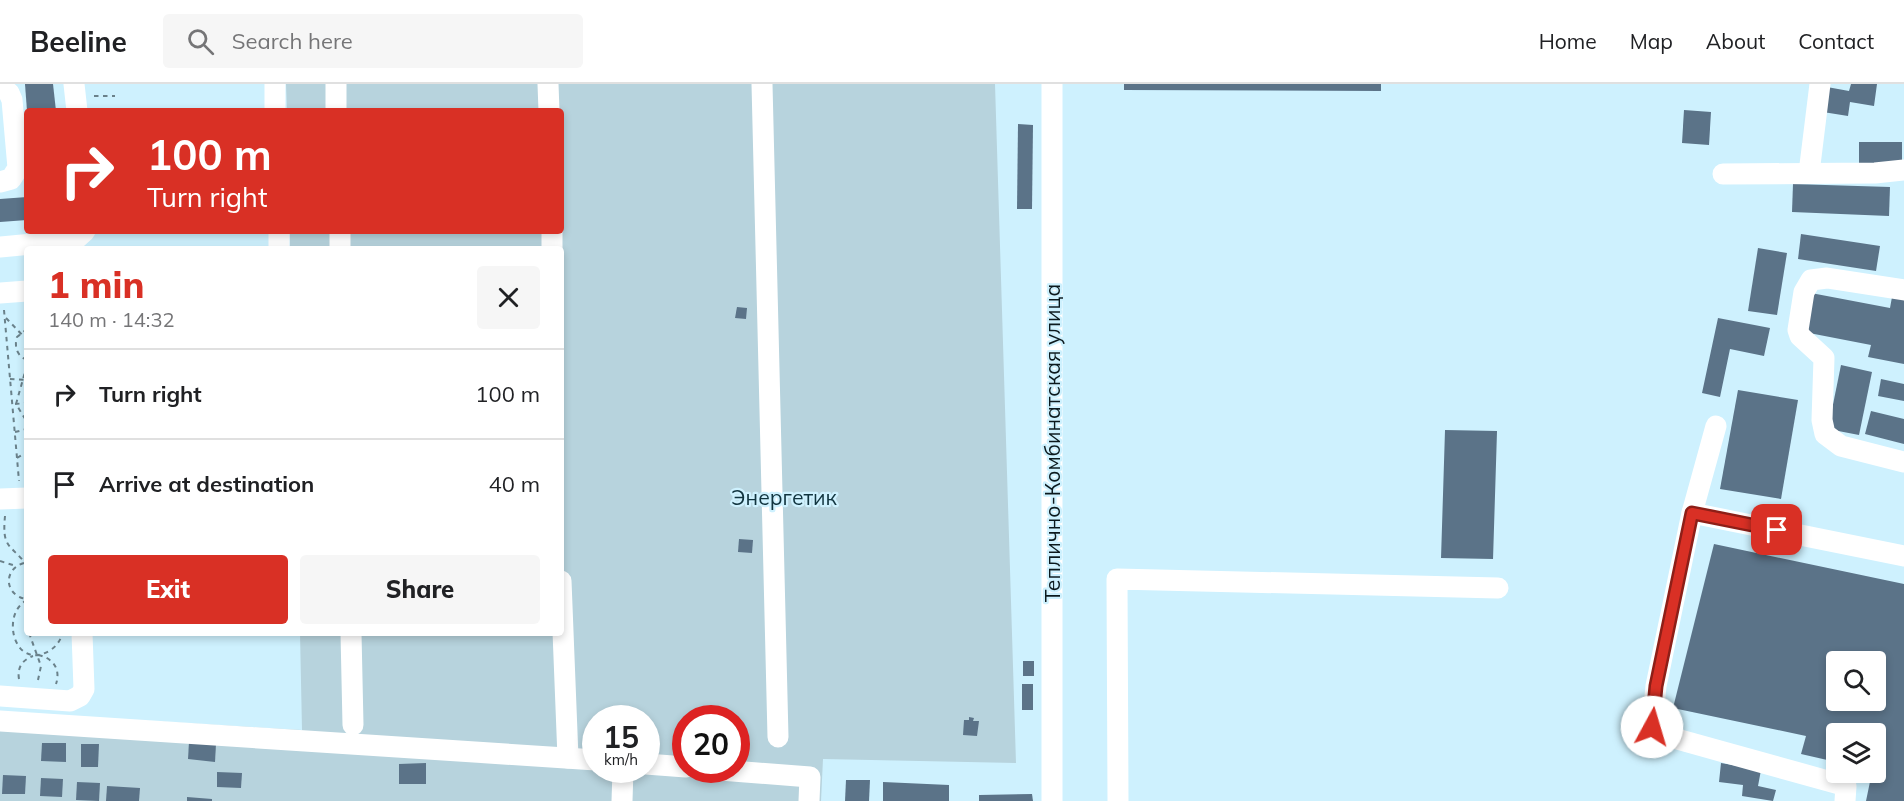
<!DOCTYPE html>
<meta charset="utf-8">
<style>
body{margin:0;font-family:Mulish,sans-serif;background:#f6f6f6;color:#202124;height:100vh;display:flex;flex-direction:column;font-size:22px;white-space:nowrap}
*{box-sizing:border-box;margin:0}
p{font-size:20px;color:#757577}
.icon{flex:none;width:33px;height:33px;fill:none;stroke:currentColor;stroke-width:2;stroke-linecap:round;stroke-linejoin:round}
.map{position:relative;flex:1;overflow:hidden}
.details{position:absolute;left:24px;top:162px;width:540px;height:390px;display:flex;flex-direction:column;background:#fff;border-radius:6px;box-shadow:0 3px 9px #0003}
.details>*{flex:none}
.guide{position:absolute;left:24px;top:24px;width:540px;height:126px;border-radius:6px;box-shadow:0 3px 9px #0003;background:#d93025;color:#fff;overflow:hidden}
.controls{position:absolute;left:1826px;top:567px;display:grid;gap:12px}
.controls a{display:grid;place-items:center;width:60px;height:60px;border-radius:6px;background:#fff;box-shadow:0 3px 9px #0003;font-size:30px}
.speed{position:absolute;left:582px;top:621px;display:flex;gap:12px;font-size:30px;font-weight:700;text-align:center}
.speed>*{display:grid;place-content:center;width:78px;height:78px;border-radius:50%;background:#fff;box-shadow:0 3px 9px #0003;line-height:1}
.speed small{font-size:15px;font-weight:400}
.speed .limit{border:9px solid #d22;background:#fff;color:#111}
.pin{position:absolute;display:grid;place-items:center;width:51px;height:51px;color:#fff;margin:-26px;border-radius:12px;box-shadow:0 3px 9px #0006}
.me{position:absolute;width:66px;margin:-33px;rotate:6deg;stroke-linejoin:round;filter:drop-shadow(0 0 4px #0008)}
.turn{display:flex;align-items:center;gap:21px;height:126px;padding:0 24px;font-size:27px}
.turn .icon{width:78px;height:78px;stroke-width:2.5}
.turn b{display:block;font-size:42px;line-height:51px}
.round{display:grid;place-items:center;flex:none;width:63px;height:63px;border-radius:6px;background:#f6f6f6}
.summary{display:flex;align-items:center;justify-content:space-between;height:102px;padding:0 24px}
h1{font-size:36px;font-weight:800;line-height:45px;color:#d93025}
.cta{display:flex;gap:12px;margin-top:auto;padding:12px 24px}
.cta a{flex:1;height:69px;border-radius:6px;background:#d93025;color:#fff;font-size:24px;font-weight:800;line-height:69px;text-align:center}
.cta a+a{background:#f6f6f6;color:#202124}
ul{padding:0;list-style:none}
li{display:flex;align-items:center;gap:18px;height:90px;padding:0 24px;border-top:2px solid #e0e0e0}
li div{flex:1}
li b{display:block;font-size:22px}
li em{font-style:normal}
header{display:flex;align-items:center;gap:36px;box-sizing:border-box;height:84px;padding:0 30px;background:#fff;border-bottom:2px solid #e0e0e0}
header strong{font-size:28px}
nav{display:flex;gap:33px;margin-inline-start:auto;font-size:21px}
.search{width:420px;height:54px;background:#f6f6f6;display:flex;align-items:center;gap:15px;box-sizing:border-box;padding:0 21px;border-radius:6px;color:#757577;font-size:22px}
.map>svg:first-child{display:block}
</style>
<header>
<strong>Beeline</strong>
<div class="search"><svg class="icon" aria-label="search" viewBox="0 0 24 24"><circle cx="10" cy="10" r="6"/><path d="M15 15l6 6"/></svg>Search here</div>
<nav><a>Home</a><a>Map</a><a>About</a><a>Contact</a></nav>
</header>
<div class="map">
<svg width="1904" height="717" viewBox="0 0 1904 717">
<rect width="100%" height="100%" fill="#cef1fe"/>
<path fill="#b7d3dd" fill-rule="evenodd" d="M 286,0 L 995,0 L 1016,679 L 823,675 L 821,717 L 0,717 L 0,628 L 302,646 L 300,549 L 561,549 L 561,165 L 290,165 L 290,147 L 561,147 L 561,27 L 287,27 ZM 596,634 L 646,634 L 646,686 L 596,686 ZM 686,634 L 736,634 L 736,686 L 686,686 Z"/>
<g fill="#5b7388" fill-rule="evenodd">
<path d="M 25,0 L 53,0 L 56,27 L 27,27 Z"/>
<path d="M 1124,0 L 1381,0 L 1381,7 L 1124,6 Z"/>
<path d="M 1851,0 L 1877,0 L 1874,22 L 1850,18 L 1848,32 L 1823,28 L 1827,3 L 1849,7 Z"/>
<path d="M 1684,26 L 1711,28 L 1709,61 L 1682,59 Z"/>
<path d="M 1018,40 L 1033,41 L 1032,125 L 1017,125 Z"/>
<rect x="1859" y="58" width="43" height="22"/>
<path d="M 1793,100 L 1890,103 L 1889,132 L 1792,128 Z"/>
<path d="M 27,113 L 27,136 L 0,138 L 0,115 Z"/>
<path d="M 1801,150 L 1880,162 L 1876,187 L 1798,175 Z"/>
<path d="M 1758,164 L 1787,169 L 1777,231 L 1748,227 Z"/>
<path d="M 1811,209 L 1890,224 L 1892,213 L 1904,215 L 1904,280 L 1868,273 L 1871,261 L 1804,248 Z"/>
<path d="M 737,223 L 747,224 L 746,235 L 735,234 Z"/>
<path d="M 1718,234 L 1770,244 L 1764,272 L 1730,265 L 1720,313 L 1702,309 Z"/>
<path d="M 1841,281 L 1872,288 L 1859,351 L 1828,345 Z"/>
<path d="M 1881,295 L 1904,300 L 1904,317 L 1878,312 Z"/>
<path d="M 1738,306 L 1798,316 L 1781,415 L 1720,405 Z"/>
<path d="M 1871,327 L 1904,335 L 1904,360 L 1865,350 Z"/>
<path d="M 1445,346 L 1497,347 L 1493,475 L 1441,474 Z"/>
<path d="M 739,455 L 753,456 L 752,469 L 738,468 Z"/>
<path d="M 1714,460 L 1904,500 L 1904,717 L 1866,717 L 1872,688 L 1875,688 L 1875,650 L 1836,650 L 1836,678 L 1801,670 L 1806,652 L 1673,624 ZM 1836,578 L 1875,578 L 1875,616 L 1836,616 Z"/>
<rect x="1023" y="577" width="11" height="15"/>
<rect x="1022" y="600" width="11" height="26"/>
<path d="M 969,633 L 974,634 L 973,637 L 979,637 L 977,652 L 963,651 L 964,636 L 969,636 Z"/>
<path d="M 189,658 L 216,660 L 215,678 L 188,675 Z"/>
<path d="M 42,659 L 66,659 L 66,678 L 41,677 Z"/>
<path d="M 81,660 L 99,660 L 98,683 L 81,683 Z"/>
<path d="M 426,679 L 426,700 L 399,700 L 399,680 Z"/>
<path d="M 1721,679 L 1761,686 L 1758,702 L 1776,706 L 1773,717 L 1742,712 L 1743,701 L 1719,698 Z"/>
<path d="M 217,688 L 242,689 L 241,704 L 217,703 Z"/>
<path d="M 3,691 L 26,692 L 25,710 L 2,710 Z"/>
<path d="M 41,694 L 63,695 L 62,713 L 40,712 Z"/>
<path d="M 846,696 L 870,696 L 869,717 L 845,717 Z"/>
<path d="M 77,698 L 100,699 L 99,717 L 76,716 Z"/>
<path d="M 883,698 L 949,701 L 949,717 L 883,717 Z"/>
<path d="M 107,702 L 140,704 L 139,717 L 106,717 Z"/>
<path d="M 1032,710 L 1033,717 L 979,717 L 979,711 Z"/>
<path d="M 187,713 L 212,715 L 212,717 L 187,717 Z"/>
</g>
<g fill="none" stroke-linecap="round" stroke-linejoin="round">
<g stroke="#6a818a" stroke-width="2" stroke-dasharray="4.5 4.5" stroke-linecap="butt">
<path d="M 94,12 L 115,12"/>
<path d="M 4,226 L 19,397"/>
<path d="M 6,234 L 27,256"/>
<path d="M 27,245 L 17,253 C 14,263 17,272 27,276"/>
<path d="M 27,259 L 27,264"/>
<path d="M 27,281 L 16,320 L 27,338"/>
<path d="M 10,295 L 27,296"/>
<path d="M 15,320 L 27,319"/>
<path d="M 15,348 L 27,345"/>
<path d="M 17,374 L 27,368"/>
<path d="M 5,432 C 2,464 9,459 27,481"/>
<path d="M 0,477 L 16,482"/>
<path d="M 24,479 C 3,485 4,511 26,515"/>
<path d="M 27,516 C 0,530 14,587 49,567 C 56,563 60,557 63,549"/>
<path d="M 29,549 L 41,582 L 38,596"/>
<path d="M 38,571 C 53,574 61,585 56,600"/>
<path d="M 19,595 C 17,584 22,576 33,572"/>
</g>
<g stroke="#fff" stroke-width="21">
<path d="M 74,0 L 77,27"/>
<path d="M 275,0 L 275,27"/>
<path d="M 336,0 L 336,27"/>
<path d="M 548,0 L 549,27"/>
<path d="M 762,0 L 778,653"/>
<path d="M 0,2 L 9,9 L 12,16 L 18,84 L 11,95 L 0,98"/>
<path d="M 1809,89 L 1820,0"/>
<path d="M 1723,90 L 1875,89 L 1904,86"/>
<path d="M 279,147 L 279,165"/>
<path d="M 340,147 L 340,165"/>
<path d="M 552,147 L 552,165"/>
<path d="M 0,163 L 75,156 L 85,147"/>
<path d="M 1904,206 L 1827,194 L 1811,196 L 1804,208 L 1798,246 L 1800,252 L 1824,274 L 1822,336 L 1825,350 L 1841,362 L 1904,378"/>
<path d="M 0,209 L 27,207"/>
<path d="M 1716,342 L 1692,429 L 1656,602 L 1652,643 L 1659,650 L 1846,702 L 1845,717"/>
<path d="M 0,415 L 27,414"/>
<path d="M 1692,429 L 1904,472"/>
<path d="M 561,497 L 568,674"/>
<path d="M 351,549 L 353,641"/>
<path d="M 0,612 L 70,617 L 80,612 L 84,605 L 82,549"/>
<path d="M 0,637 L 596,676"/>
<path d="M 646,680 L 686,683"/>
<path d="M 720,686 L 810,693 L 809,717"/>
<path d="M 622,717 L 623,686"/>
<path d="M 1052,717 L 1052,0"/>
<path d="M 1118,717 L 1117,495 L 1498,504"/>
</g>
</g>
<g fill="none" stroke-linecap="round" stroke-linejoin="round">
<defs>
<path id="route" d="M 1652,643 L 1656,602 L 1692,429 L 1777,446"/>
</defs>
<use href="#route" stroke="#8d1f18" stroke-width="15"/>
<use href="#route" stroke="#d93025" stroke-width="10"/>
</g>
<g text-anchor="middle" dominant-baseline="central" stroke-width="4.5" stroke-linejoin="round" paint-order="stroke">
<g font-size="21" fill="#0c191d" stroke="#cef1fe">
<text transform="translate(1052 359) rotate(-90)">Теплично-Комбинатская улица</text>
</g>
<g font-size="21" fill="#11343f" stroke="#cef1fe">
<text x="784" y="413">Энергетик</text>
</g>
</g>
</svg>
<div class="controls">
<a><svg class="icon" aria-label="search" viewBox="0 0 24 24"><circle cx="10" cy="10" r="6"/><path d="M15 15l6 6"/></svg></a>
<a><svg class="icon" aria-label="layers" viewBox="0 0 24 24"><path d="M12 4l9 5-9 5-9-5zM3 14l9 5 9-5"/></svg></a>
</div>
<div class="speed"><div>15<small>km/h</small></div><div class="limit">20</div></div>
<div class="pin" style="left:1777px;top:446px;background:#d93025"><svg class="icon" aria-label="arrive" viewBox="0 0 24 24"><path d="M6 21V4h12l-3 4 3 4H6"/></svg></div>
<svg class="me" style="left:1652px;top:643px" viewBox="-20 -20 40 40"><circle r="19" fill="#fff"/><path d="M0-13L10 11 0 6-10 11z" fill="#d93025"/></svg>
<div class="guide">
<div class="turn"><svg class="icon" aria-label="right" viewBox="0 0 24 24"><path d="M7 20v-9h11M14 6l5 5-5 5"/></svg><div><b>100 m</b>Turn right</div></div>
</div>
<section class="details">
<div class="summary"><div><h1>1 min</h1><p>140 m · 14:32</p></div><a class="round"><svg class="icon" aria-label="close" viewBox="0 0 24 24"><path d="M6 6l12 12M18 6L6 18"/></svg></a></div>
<ul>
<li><svg class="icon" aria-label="right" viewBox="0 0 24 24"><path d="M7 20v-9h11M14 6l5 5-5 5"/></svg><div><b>Turn right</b></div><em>100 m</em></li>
<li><svg class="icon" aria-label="arrive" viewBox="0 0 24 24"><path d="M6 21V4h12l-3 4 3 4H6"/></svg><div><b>Arrive at destination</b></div><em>40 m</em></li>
</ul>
<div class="cta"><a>Exit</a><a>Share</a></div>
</section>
</div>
